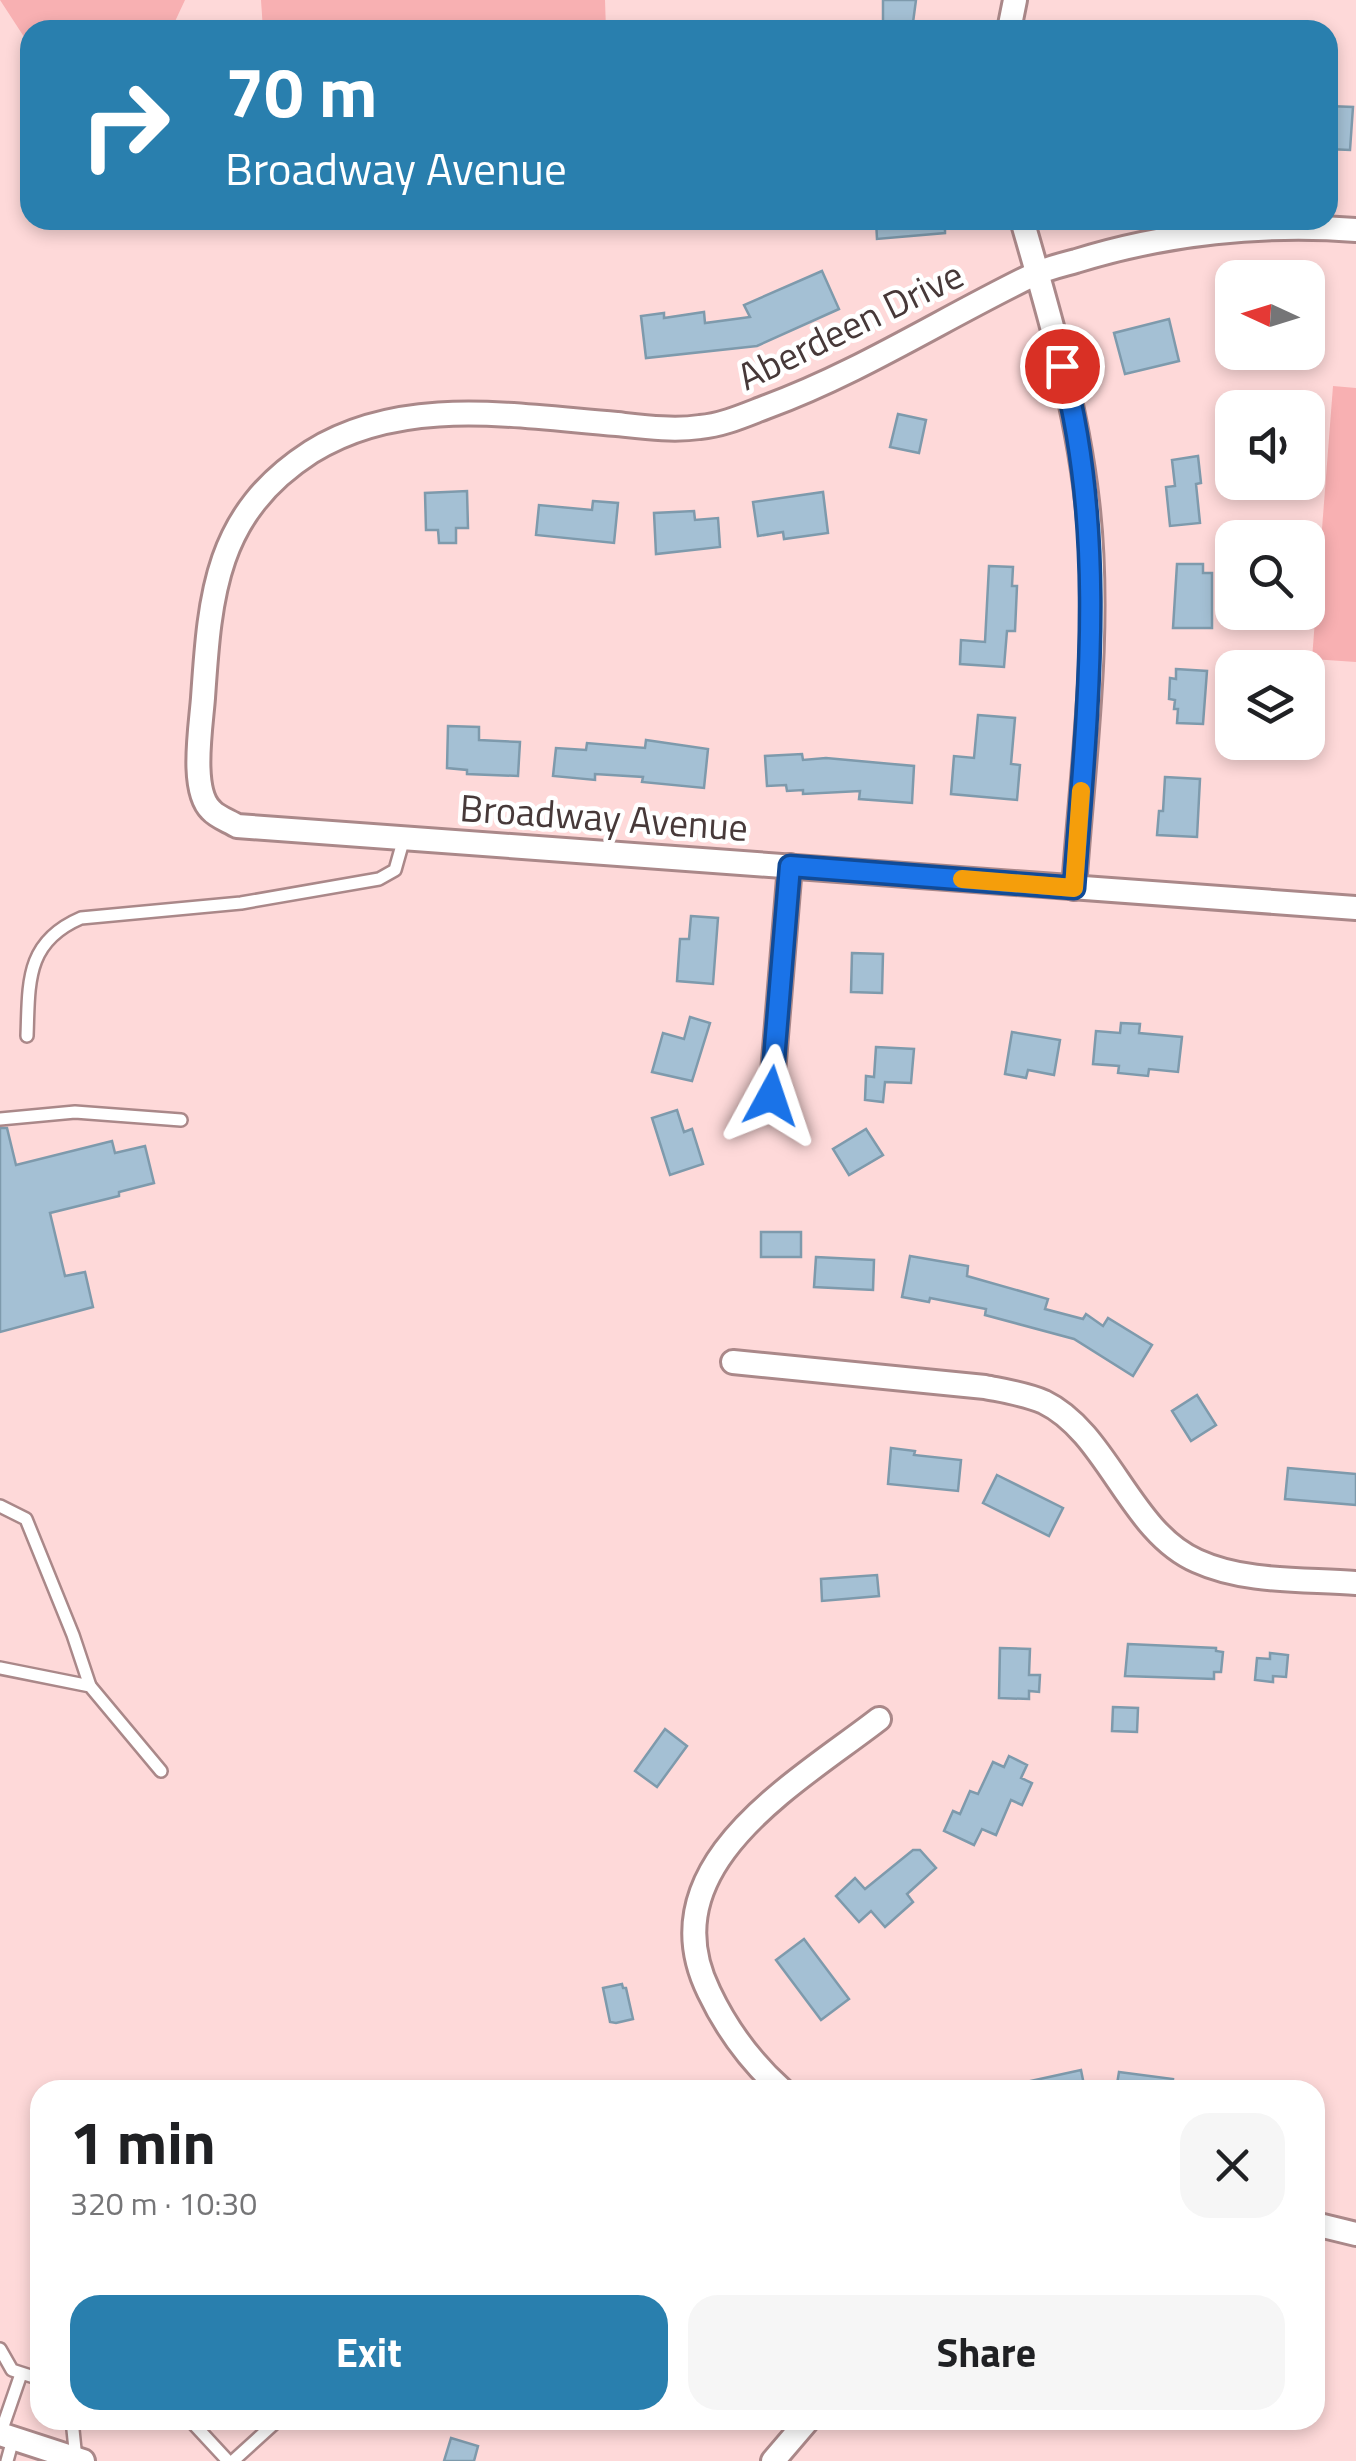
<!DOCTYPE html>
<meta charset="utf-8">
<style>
body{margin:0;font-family:"Titillium Web",sans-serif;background:#f6f6f6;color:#202124;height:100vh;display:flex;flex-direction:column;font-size:38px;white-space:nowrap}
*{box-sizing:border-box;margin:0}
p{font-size:32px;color:#757577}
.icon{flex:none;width:55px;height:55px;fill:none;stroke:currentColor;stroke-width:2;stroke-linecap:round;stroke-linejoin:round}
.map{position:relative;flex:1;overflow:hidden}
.drawer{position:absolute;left:30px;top:2080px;width:1295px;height:350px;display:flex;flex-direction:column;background:#fff;border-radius:30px;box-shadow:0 5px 15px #0003}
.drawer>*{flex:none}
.top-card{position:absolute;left:20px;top:20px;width:1318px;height:210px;border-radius:30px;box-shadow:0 5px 15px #0003;background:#297fae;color:#fff;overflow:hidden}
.needle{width:65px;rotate:274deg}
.buttons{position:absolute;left:1215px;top:260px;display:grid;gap:20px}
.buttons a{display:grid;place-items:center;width:110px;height:110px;border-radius:20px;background:#fff;box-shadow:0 5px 15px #0003;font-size:50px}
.pin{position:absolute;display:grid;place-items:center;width:85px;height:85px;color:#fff;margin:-42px;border:5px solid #fff;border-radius:50%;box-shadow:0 2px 10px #0007}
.me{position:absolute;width:110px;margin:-55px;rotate:5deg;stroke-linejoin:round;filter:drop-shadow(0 0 8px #0008)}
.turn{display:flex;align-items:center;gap:35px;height:210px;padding:0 40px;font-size:45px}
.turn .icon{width:130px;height:130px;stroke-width:2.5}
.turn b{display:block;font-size:70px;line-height:85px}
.round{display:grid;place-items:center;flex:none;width:105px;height:105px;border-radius:30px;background:#f6f6f6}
.overview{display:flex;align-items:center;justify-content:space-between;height:170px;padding:0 40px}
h1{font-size:60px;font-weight:700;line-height:75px}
.action{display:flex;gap:20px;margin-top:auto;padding:20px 40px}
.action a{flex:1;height:115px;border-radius:30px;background:#297fae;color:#fff;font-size:40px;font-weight:700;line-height:115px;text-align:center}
.action a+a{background:#f6f6f6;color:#202124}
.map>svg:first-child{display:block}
</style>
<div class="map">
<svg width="1356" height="2461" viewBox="0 0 1356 2461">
<rect width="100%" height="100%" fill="#fed9d9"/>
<g fill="#f8b0b2">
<path d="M 0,0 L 185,0 L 171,30 L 30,30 L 30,46 Z"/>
<path d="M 261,0 L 605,0 L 606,30 L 263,30 Z"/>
<path d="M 1333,386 L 1356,388 L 1356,662 L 1312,659 Z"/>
</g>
<g fill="#a4c0d4" stroke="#7e9aac" stroke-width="2.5">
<path d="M 883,0 L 916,0 L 912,30 L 883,30 Z"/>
<path d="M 1328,106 L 1353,107 L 1350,150 L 1328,149 Z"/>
<path d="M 876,220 L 945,220 L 945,233 L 877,239 Z"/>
<path d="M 822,271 L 839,309 L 757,346 L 646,358 L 641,316 L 664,313 L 664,318 L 704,312 L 705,323 L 750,317 L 744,305 Z"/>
<path d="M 1169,319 L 1179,361 L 1125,374 L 1114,333 Z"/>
<path d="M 898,414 L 926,420 L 919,453 L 890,447 Z"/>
<path d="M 1198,456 L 1201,483 L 1196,484 L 1200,523 L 1170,526 L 1166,487 L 1175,486 L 1172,460 Z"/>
<path d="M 467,491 L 468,528 L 456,528 L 456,543 L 439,543 L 438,530 L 426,530 L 425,493 Z"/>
<path d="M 823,492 L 828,533 L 784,539 L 783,532 L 758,536 L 753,502 Z"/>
<path d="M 593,501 L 618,503 L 614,543 L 536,535 L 539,505 L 592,510 Z"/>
<path d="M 694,511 L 695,520 L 718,518 L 720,547 L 656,554 L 654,513 Z"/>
<path d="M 1177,564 L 1203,564 L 1203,573 L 1212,573 L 1212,628 L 1173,628 Z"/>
<path d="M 989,566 L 1013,567 L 1012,586 L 1017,586 L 1015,631 L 1007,631 L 1004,667 L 960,664 L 961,640 L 985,642 Z"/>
<path d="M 1176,669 L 1207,671 L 1203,724 L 1177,723 L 1178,709 L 1174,709 L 1175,700 L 1169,699 L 1170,678 L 1176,679 Z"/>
<path d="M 978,715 L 1015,718 L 1011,764 L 1020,765 L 1017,800 L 951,794 L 954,756 L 974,758 Z"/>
<path d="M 448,726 L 479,727 L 479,740 L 520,742 L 518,776 L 467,774 L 467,770 L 447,768 Z"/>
<path d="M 646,740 L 708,749 L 704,788 L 642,782 L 643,777 L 595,774 L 595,780 L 553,776 L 556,748 L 586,750 L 587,743 L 645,748 Z"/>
<path d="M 802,754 L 803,760 L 826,758 L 914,766 L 912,803 L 859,799 L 860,791 L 803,794 L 803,790 L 787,791 L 786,785 L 767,786 L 765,756 Z"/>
<path d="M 1165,777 L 1200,779 L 1197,837 L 1157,835 L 1159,811 L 1163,811 Z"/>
<path d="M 691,916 L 718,918 L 713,984 L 677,981 L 680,939 L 689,939 Z"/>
<path d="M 852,953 L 883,954 L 882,993 L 851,992 Z"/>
<path d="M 690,1017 L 710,1023 L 692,1081 L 652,1072 L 663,1033 L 684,1039 Z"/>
<path d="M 1121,1023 L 1140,1024 L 1139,1033 L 1182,1037 L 1178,1072 L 1149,1069 L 1148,1076 L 1118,1073 L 1119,1066 L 1093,1064 L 1096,1031 L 1120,1033 Z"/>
<path d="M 1012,1032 L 1060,1040 L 1054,1075 L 1028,1070 L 1026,1078 L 1005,1074 Z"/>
<path d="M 876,1047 L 914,1049 L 911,1083 L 885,1082 L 883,1102 L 865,1100 L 866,1076 L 874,1077 Z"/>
<path d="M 677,1110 L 684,1132 L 692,1129 L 703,1164 L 670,1175 L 652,1118 Z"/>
<path d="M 0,1128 L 7,1128 L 16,1165 L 112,1141 L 115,1153 L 145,1146 L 154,1183 L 119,1192 L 119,1196 L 50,1213 L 65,1276 L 85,1272 L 93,1307 L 0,1332 Z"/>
<path d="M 866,1129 L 883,1155 L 849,1175 L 833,1149 Z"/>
<rect x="761" y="1232" width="40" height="25"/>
<path d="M 910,1256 L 968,1266 L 967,1276 L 1048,1299 L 1045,1309 L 1083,1319 L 1086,1314 L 1103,1326 L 1108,1318 L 1152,1345 L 1133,1376 L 1074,1339 L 985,1315 L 986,1309 L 930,1298 L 929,1302 L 902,1297 Z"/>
<path d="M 816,1257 L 874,1260 L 873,1290 L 814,1287 Z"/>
<path d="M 1197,1395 L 1216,1425 L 1191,1441 L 1172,1411 Z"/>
<path d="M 891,1448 L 915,1451 L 914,1455 L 961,1460 L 958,1491 L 888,1484 Z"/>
<path d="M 1288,1468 L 1356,1474 L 1356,1505 L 1285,1499 Z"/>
<path d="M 997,1475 L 1063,1508 L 1049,1536 L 983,1503 Z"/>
<path d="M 877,1575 L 879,1596 L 822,1601 L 821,1579 Z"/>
<path d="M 1128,1644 L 1216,1648 L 1216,1651 L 1223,1652 L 1221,1672 L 1214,1672 L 1214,1679 L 1125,1676 Z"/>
<path d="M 1000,1648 L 1030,1649 L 1029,1675 L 1040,1675 L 1039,1692 L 1029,1691 L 1029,1699 L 999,1698 Z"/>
<path d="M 1270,1653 L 1288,1655 L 1286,1677 L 1273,1676 L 1273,1682 L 1255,1680 L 1257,1658 L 1270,1659 Z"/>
<path d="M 1113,1707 L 1138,1708 L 1137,1732 L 1112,1731 Z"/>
<path d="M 665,1729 L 687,1746 L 657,1787 L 635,1771 Z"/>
<path d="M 1009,1756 L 1027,1765 L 1021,1778 L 1032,1783 L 1022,1805 L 1011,1800 L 996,1835 L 982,1829 L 974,1845 L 944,1831 L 953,1811 L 960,1814 L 970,1791 L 978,1794 L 993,1762 L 1004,1767 Z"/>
<path d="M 913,1850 L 920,1850 L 936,1868 L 907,1894 L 913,1902 L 885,1927 L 871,1911 L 859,1922 L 836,1896 L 855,1878 L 865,1889 Z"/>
<path d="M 804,1939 L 849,1999 L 821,2020 L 776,1960 Z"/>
<path d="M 622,1984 L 623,1988 L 626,1988 L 633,2019 L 616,2023 L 610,2022 L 603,1988 Z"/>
<path d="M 1081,2070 L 1085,2090 L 1027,2090 L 1026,2082 Z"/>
<path d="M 1119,2072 L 1173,2079 L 1172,2090 L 1116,2090 Z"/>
<path d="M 451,2438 L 478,2446 L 474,2461 L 444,2461 Z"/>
</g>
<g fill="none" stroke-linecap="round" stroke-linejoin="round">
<defs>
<g id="service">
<path d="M 27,1036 C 29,983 25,942 81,918 L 241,903 L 379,879 L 395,870 L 404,838"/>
<path d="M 0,1119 L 75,1112 L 181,1120"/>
<path d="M 0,1506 L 26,1519 L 73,1635 L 90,1686"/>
<path d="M 0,1668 L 90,1686 L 161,1771"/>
<path d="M 0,2349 L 12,2370 L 40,2379"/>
<path d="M 72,2420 L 76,2459"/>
<path d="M 190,2420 L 228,2461"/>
<path d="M 0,2435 L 21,2374"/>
<path d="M 7,2461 L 13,2439"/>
<path d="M 233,2461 L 277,2421"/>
</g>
<g id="minor">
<path d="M 1009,30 L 1015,0"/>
<path d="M 1022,220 C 1049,313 1076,405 1087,501 C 1102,628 1083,760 1074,888"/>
<path d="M 1356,230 C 1263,223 1166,233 1076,261 C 1062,265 1047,268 1033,275 C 944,318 859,373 766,407 C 745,415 723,425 700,427 C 673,431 644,427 617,424 C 515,416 402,395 311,452 C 215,514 210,595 203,698 C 201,726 190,790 211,810 C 217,817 229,821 237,826 L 1356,908"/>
<path d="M 771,1097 L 790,866"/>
<path d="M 733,1362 L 985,1387 C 1005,1391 1026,1394 1044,1402 C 1108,1433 1130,1532 1197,1561 C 1245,1583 1304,1579 1356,1583"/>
<path d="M 782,2090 C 751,2062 727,2030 709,1992 C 647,1866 795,1784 879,1719"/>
<path d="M 1315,2224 L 1356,2234"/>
<path d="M 0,2434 L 83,2461"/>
<path d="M 773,2461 L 808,2420"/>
</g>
</defs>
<use href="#service" stroke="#aa8889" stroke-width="16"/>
<use href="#minor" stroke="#aa8889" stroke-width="28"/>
<use href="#service" stroke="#fff" stroke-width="11"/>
<use href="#minor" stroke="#fff" stroke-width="22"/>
</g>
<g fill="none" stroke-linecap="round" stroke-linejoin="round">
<defs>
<path id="route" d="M 771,1096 L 790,866 L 1074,888 C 1087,713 1108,537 1062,366"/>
</defs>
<use href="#route" stroke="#114b97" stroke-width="25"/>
<use href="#route" stroke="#1a73e8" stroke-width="18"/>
<path stroke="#f59e0b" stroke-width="18" d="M 962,879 L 1074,888 L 1081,791"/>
</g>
<g text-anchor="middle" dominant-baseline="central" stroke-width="9" stroke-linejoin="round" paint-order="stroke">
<g font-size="38" fill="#473939" stroke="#fff">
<text transform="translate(850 325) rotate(-26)">Aberdeen Drive</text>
<text transform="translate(604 817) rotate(4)">Broadway Avenue</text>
</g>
</g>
</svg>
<div class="buttons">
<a><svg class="needle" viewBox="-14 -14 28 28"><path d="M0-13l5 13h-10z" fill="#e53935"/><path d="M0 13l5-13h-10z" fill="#757577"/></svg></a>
<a><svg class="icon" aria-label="sound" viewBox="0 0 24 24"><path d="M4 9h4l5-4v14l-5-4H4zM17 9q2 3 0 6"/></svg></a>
<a><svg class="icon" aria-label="search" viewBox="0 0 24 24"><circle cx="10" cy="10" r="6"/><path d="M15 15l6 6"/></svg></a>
<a><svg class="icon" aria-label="layers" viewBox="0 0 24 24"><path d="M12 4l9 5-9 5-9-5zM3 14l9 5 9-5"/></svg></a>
</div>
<div class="pin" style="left:1062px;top:366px;background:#d93025"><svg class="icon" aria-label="arrive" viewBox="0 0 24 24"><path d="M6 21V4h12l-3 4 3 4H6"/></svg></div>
<svg class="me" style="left:771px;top:1096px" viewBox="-20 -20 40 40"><path d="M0-17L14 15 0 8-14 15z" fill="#1a73e8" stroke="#fff" stroke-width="4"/></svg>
<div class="top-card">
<div class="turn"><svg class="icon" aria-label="right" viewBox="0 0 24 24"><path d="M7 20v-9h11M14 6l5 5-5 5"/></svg><div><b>70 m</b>Broadway Avenue</div></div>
</div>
<section class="drawer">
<div class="overview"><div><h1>1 min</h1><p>320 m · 10:30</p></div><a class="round"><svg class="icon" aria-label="close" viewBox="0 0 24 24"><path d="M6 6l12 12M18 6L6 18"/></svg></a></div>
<div class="action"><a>Exit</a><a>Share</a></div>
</section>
</div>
